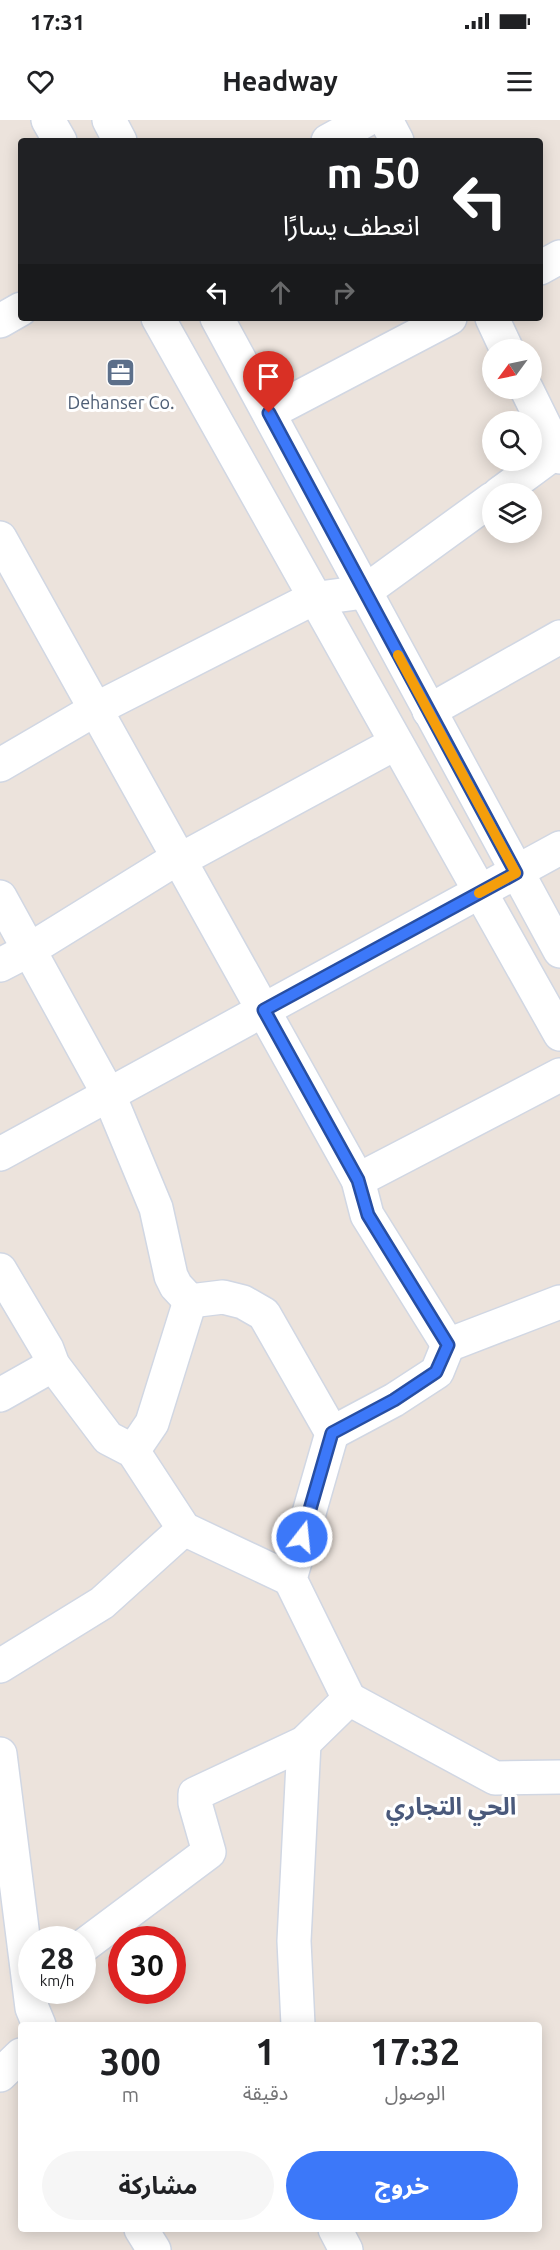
<!DOCTYPE html>
<html lang="ar">
<meta charset="utf-8">
<style>
body{margin:0;font-family:Ubuntu,"Noto Sans Arabic",sans-serif;background:#f6f6f6;color:#202124;direction:rtl;height:100vh;display:flex;flex-direction:column;font-size:22px;white-space:nowrap}
*{box-sizing:border-box;margin:0}
p{font-size:20px;color:#757577}
.icon{flex:none;width:33px;height:33px;fill:none;stroke:currentColor;stroke-width:2;stroke-linecap:round;stroke-linejoin:round}
.map{position:relative;flex:1;overflow:hidden;direction:ltr}
.drawer{position:absolute;left:18px;top:1902px;width:524px;height:210px;display:flex;flex-direction:column;background:#fff;border-radius:6px;box-shadow:0 3px 15px #0003;direction:rtl}
.drawer>*{flex:none}
.hud{position:absolute;left:18px;top:18px;width:525px;height:183px;border-radius:6px;box-shadow:0 3px 15px #0003;direction:rtl;background:#202124;color:#fff;overflow:hidden}
.needle{width:39px;rotate:237deg}
.fabs{position:absolute;left:482px;top:219px;display:grid;gap:12px}
.fabs a{display:grid;place-items:center;width:60px;height:60px;border-radius:50%;background:#fff;box-shadow:0 3px 15px #0003;font-size:30px}
.speed{position:absolute;left:18px;top:1806px;display:flex;gap:12px;font-size:30px;font-weight:700;text-align:center}
.speed>*{display:grid;place-content:center;width:78px;height:78px;border-radius:50%;background:#fff;box-shadow:0 3px 15px #0003;line-height:1}
.speed small{font-size:15px;font-weight:400}
.speed .limit{border:9px solid #d22;background:#fff;color:#111}
.pin{position:absolute;display:grid;place-items:center;width:51px;height:51px;color:#fff;margin:-62px -26px;border-radius:50% 50% 50% 0;rotate:-45deg;box-shadow:0 0 6px #0007}
.pin .icon{rotate:45deg}
.me{position:absolute;width:66px;margin:-33px;rotate:16deg;stroke-linejoin:round;filter:drop-shadow(0 0 4px #0008)}
.turn{display:flex;align-items:center;gap:21px;height:126px;padding:0 24px;font-size:27px}
.turn .icon{width:78px;height:78px;stroke-width:2.5}
.turn b{display:block;font-size:42px;line-height:51px}
.lanes{display:flex;align-items:center;height:57px;padding:0 24px;background:#0003;justify-content:center;gap:30px;direction:ltr}
.lanes .off{opacity:.35}
.eta{display:flex;justify-content:space-evenly;align-items:center;height:102px;text-align:center}
.eta b{font-size:36px;font-weight:700;line-height:42px}
.action{display:flex;gap:12px;margin-top:auto;padding:12px 24px}
.action a{flex:1;height:69px;border-radius:36px;background:#3c78f9;color:#fff;font-size:24px;font-weight:700;line-height:69px;text-align:center}
.action a+a{background:#f6f6f6;color:#202124}
.status{display:flex;justify-content:space-between;align-items:center;height:42px;padding:0 30px;background:#fff;direction:ltr}
.status svg{height:16px;fill:currentColor}
header{display:flex;justify-content:space-between;align-items:center;height:78px;padding:0 24px;background:#fff;font-size:27px;font-weight:700}
.map>svg:first-child{display:block}
</style>
<div class="status"><b>17:31</b><svg viewBox="0 0 49 12"><path d="M0 12V9h3v3zM5 12V6h3v6zM10 12V3h3v9zM15 12V0h3v12zM26 1h20v11H26zM47 4h2v5h-2z"/></svg></div>
<header><svg class="icon" aria-label="menu" viewBox="0 0 24 24"><path d="M4 6h16M4 12h16M4 18h16"/></svg>Headway<svg class="icon" aria-label="heart" viewBox="0 0 24 24"><path d="M12 20l-8-8c-3-5 5-10 8-4 3-6 11-1 8 4z"/></svg></header>
<div class="map">
<svg width="560" height="2130" viewBox="0 0 560 2130">
<rect width="100%" height="100%" fill="#ece3dc"/>
<g fill="none" stroke-linecap="round" stroke-linejoin="round">
<defs>
<g id="minor">
<path d="M 48,0 L 60,21"/>
<path d="M 109,0 L 120,21"/>
<path d="M 386,0 L 397,21"/>
<path d="M 328,21 L 366,0"/>
<path d="M 540,148 L 560,137"/>
<path d="M 158,198 L 560,914"/>
<path d="M 217,198 L 560,831"/>
<path d="M 492,198 L 507,230"/>
<path d="M 0,201 L 21,189"/>
<path d="M 526,268 L 560,337"/>
<path d="M 269,293 L 450,198"/>
<path d="M 499,374 L 560,329"/>
<path d="M 0,418 L 358,1060 L 367,1095 L 448,1225"/>
<path d="M 429,591 L 560,517"/>
<path d="M 0,645 L 96,589 L 312,479 L 364,472 L 492,379"/>
<path d="M 0,777 L 109,975 L 156,1088 L 171,1156 L 176,1166 L 190,1181 L 223,1177 L 243,1182 L 264,1194 L 332,1313 L 290,1459 L 349,1579 L 304,1623 L 195,1674 L 195,1683 L 209,1732 L 82,1827"/>
<path d="M 0,845 L 29,830 L 176,739 L 180,740 L 396,623"/>
<path d="M 0,1034 L 560,728"/>
<path d="M 358,1060 L 560,955"/>
<path d="M 0,1150 L 47,1229 L 53,1245 L 108,1318 L 133,1331 L 184,1409 L 290,1459"/>
<path d="M 0,1275 L 53,1245"/>
<path d="M 332,1313 L 394,1280 L 437,1252 L 448,1225 L 560,1182"/>
<path d="M 133,1331 L 152,1303 L 190,1181"/>
<path d="M 0,1546 L 102,1483 L 184,1409"/>
<path d="M 349,1579 L 495,1658 L 560,1657"/>
<path d="M 0,1634 L 32,1888 L 39,1905"/>
<path d="M 298,1905 L 294,1821 L 304,1623"/>
<path d="M 0,1955 L 21,1935"/>
<path d="M 141,2109 L 154,2130"/>
<path d="M 335,2109 L 346,2130"/>
</g>
</defs>
<use href="#minor" stroke="#d1d7e3" stroke-width="36"/>
<use href="#minor" stroke="#fff" stroke-width="33"/>
</g>
<g fill="none" stroke-linecap="round" stroke-linejoin="round">
<defs>
<path id="route" d="M 269,293 L 516,753 L 264,890 L 358,1060 L 368,1095 L 448,1225 L 436,1252 L 394,1280 L 332,1313 L 302,1417"/>
</defs>
<use href="#route" stroke="#274ea2" stroke-width="15"/>
<use href="#route" stroke="#3c78f9" stroke-width="10"/>
<path stroke="#f59e0b" stroke-width="10" d="M 398,535 L 516,753 L 479,773"/>
</g>
<defs>
<symbol id="office-square" viewBox="-11 -11 22 22"><rect x="-9" y="-9" width="18" height="18" rx="4" fill="#5c6f8a" stroke="#fff"/><path d="M-6-3h4V-5.5h4V-3h4V5H-6ZM-1-4.5V-3h2v-1.5ZM-6 0V1H6V0Z" fill="#fff"/></symbol>
</defs>
<g fill-rule="evenodd">
<use href="#office-square" x="104" y="236" width="33" height="33"/>
</g>
<g text-anchor="middle" dominant-baseline="central" stroke-width="6" stroke-linejoin="round" paint-order="stroke">
<g font-size="18" fill="#4e5e75" stroke="#fff">
<text x="121" y="282">Dehanser Co.</text>
</g>
<g font-size="24" font-weight="bold" fill="#4a597b" stroke="#fff">
<text x="451" y="1686">الحي التجاري</text>
</g>
</g>
</svg>
<div class="fabs">
<a><svg class="needle" viewBox="-14 -14 28 28"><path d="M0-13l5 13h-10z" fill="#e53935"/><path d="M0 13l5-13h-10z" fill="#757577"/></svg></a>
<a><svg class="icon" aria-label="search" viewBox="0 0 24 24"><circle cx="10" cy="10" r="6"/><path d="M15 15l6 6"/></svg></a>
<a><svg class="icon" aria-label="layers" viewBox="0 0 24 24"><path d="M12 4l9 5-9 5-9-5zM3 14l9 5 9-5"/></svg></a>
</div>
<div class="speed"><div>28<small>km/h</small></div><div class="limit">30</div></div>
<div class="pin" style="left:269px;top:293px;background:#d93025"><svg class="icon" aria-label="arrive" viewBox="0 0 24 24"><path d="M6 21V4h12l-3 4 3 4H6"/></svg></div>
<svg class="me" style="left:302px;top:1417px" viewBox="-20 -20 40 40"><circle r="17" fill="#3c78f9" stroke="#fff" stroke-width="3"/><path d="M0-11L8 9 0 5-8 9z" fill="#fff"/></svg>
<div class="hud">
<div class="turn"><svg class="icon" aria-label="left" viewBox="0 0 24 24"><path d="M17 20v-9H6M10 6l-5 5 5 5"/></svg><div><b>50 m</b>انعطف يسارًا</div></div>
<div class="lanes"><svg class="icon" aria-label="left" viewBox="0 0 24 24"><path d="M17 20v-9H6M10 6l-5 5 5 5"/></svg><svg class="icon off" aria-label="ahead" viewBox="0 0 24 24"><path d="M12 20V5M6 11l6-6 6 6"/></svg><svg class="icon off" aria-label="right" viewBox="0 0 24 24"><path d="M7 20v-9h11M14 6l5 5-5 5"/></svg></div>
</div>
<section class="drawer">
<div class="eta">
<div><b>17:32</b><p>الوصول</p></div>
<div><b>1</b><p>دقيقة</p></div>
<div><b>300</b><p>m</p></div>
</div>
<div class="action"><a>خروج</a><a>مشاركة</a></div>
</section>
</div>
